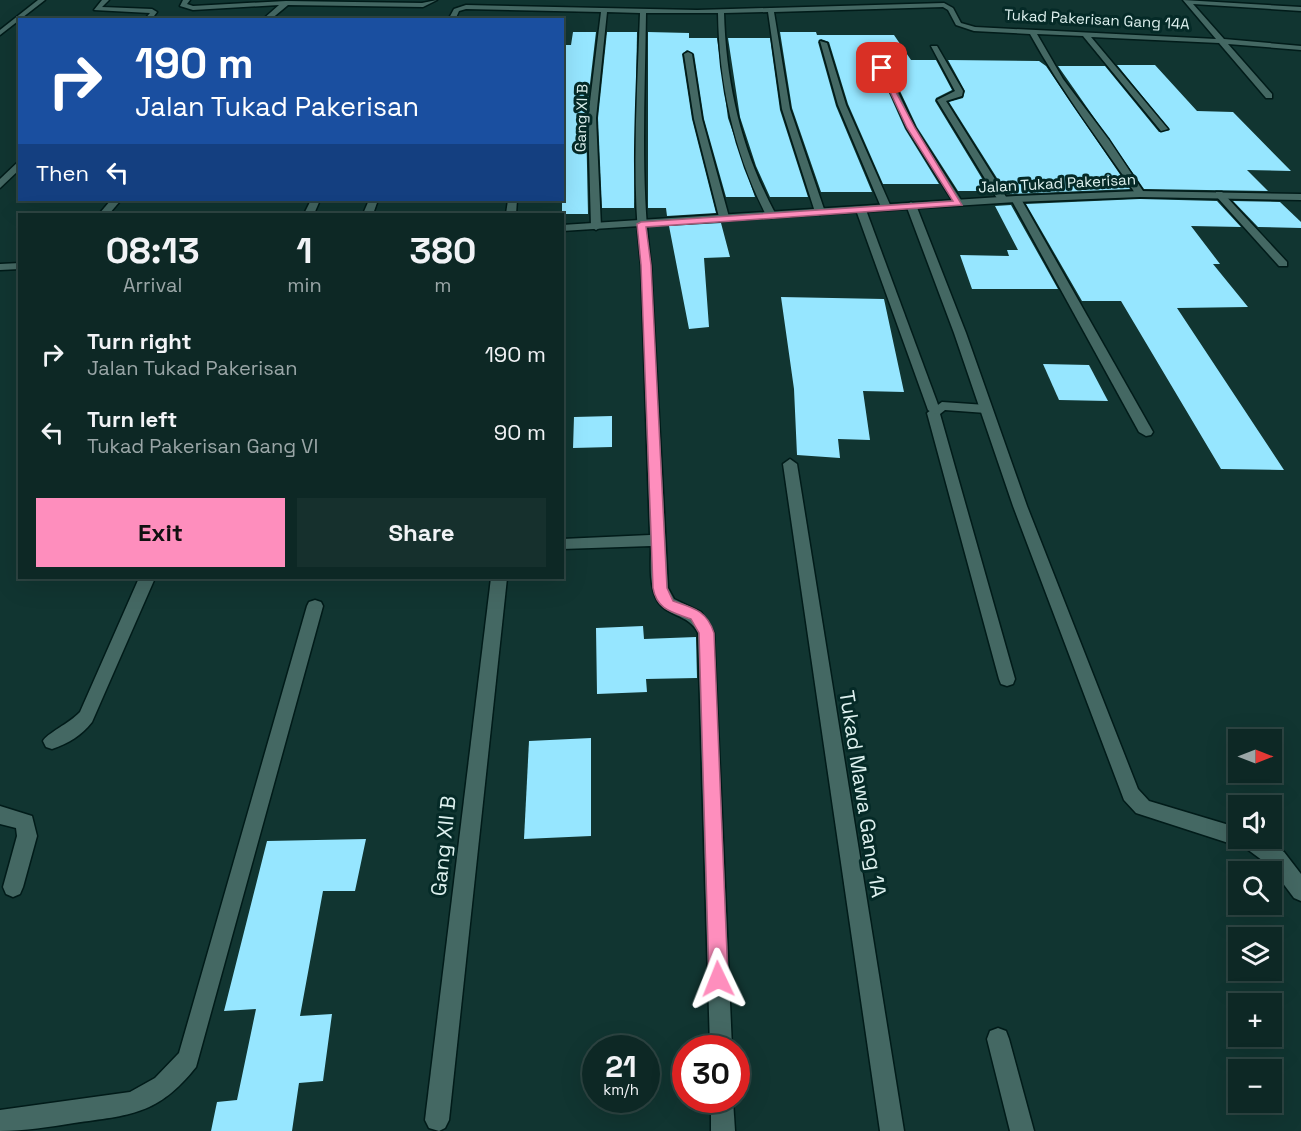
<!DOCTYPE html>
<meta charset="utf-8">
<style>
body{margin:0;font-family:"Space Grotesk",sans-serif;background:#16302d;color:#f1f3f6;height:100vh;display:flex;flex-direction:column;font-size:22px;white-space:nowrap}
*{box-sizing:border-box;margin:0}
p{font-size:20px;color:#9aa6a7}
.icon{flex:none;width:33px;height:33px;fill:none;stroke:currentColor;stroke-width:2;stroke-linecap:round;stroke-linejoin:round}
.map{position:relative;flex:1;overflow:hidden}
.drawer{position:absolute;left:18px;top:213px;width:546px;height:366px;display:flex;flex-direction:column;background:#0d2825;border-radius:0px;box-shadow:0 6px 24px #0002,0 0 0 2px #2d4442}
.drawer>*{flex:none}
.guide{position:absolute;left:18px;top:18px;width:546px;height:183px;border-radius:0px;box-shadow:0 6px 24px #0002,0 0 0 2px #2d4442;background:#1a4fa0;color:#fff;overflow:hidden}
.needle{width:39px;rotate:90deg}
.fabs{position:absolute;left:1228px;top:729px;display:grid;gap:12px}
.fabs a{display:grid;place-items:center;width:54px;height:54px;border-radius:0px;background:#0d2825;box-shadow:0 6px 24px #0002,0 0 0 2px #2d4442;font-size:30px}
.speed{position:absolute;left:582px;top:1035px;display:flex;gap:12px;font-size:30px;font-weight:700;text-align:center}
.speed>*{display:grid;place-content:center;width:78px;height:78px;border-radius:50%;background:#0d2825;box-shadow:0 6px 24px #0002,0 0 0 2px #2d4442;line-height:1}
.speed small{font-size:15px;font-weight:400}
.speed .limit{border:9px solid #d22;background:#fff;color:#111}
.pin{position:absolute;display:grid;place-items:center;width:51px;height:51px;color:#fff;margin:-26px;border-radius:12px;box-shadow:0 3px 9px #0006}
.me{position:absolute;width:66px;margin:-33px;rotate:358deg;stroke-linejoin:round;filter:drop-shadow(0 0 4px #0008)}
.turn{display:flex;align-items:center;gap:21px;height:126px;padding:0 18px;font-size:27px}
.turn .icon{width:78px;height:78px;stroke-width:2.5}
.turn b{display:block;font-size:42px;line-height:51px}
.then{display:flex;align-items:center;height:57px;padding:0 18px;background:#0003;gap:12px;font-size:22px}
.eta{display:flex;justify-content:space-evenly;align-items:center;height:102px;text-align:center}
.eta b{font-size:36px;font-weight:800;line-height:42px}
.cta{display:flex;gap:12px;margin-top:auto;padding:12px 18px}
.cta a{flex:1;height:69px;border-radius:0px;background:#fe8ebd;color:#111;font-size:24px;font-weight:800;line-height:69px;text-align:center}
.cta a+a{background:#16302d;color:#f1f3f6}
ul{padding:0;list-style:none}
li{display:flex;align-items:center;gap:18px;height:78px;padding:0 18px}
li div{flex:1}
li b{display:block;font-size:22px}
li em{font-style:normal}
.map>svg:first-child{display:block}
</style>
<div class="map">
<svg width="1301" height="1131" viewBox="0 0 1301 1131">
<rect width="100%" height="100%" fill="#113531"/>
<g fill="#96e6ff">
<path d="M 573,32 L 596,32 L 586,118 L 588,214 L 562,214 L 562,45 L 571,45 Z"/>
<path d="M 607,32 L 637,32 L 634,208 L 602,208 L 598,118 Z"/>
<path d="M 648,32 L 689,33 L 689,38 L 717,38 L 728,118 L 755,197 L 726,197 L 704,119 L 694,54 L 687,50 L 682,54 L 692,119 L 716,213 L 667,216 L 666,208 L 648,208 Z"/>
<path d="M 780,32 L 816,32 L 817,35 L 894,35 L 911,60 L 936,60 L 952,90 L 936,98 L 935,101 L 992,195 L 987,191 L 958,191 L 917,127 L 883,55 L 875,52 L 872,55 L 905,129 L 939,184 L 883,184 L 848,104 L 829,42 L 821,39 L 818,42 L 836,106 L 872,192 L 821,192 L 792,108 Z"/>
<path d="M 728,38 L 770,38 L 780,110 L 808,197 L 770,197 L 756,166 L 740,117 Z"/>
<path d="M 948,60 L 1039,61 L 1046,66 L 1130,189 L 1007,194 L 949,102 L 963,98 L 965,91 Z"/>
<path d="M 1117,65 L 1155,65 L 1197,111 L 1233,112 L 1291,171 L 1247,170 L 1268,191 L 1144,189 L 1058,66 L 1105,66 L 1159,132 L 1170,130 Z"/>
<path d="M 1140,199 L 1217,201 L 1241,227 L 1191,226 L 1220,264 L 1213,264 L 1248,307 L 1177,308 L 1284,470 L 1221,469 L 1121,301 L 1082,301 L 1026,204 Z"/>
<path d="M 1233,201 L 1280,202 L 1301,222 L 1301,228 L 1258,227 Z"/>
<path d="M 1011,205 L 1058,289 L 972,289 L 960,255 L 1009,256 L 1007,250 L 1018,250 L 995,206 Z"/>
<path d="M 721,223 L 730,257 L 704,258 L 709,327 L 689,329 L 669,226 Z"/>
<path d="M 781,297 L 884,299 L 904,392 L 863,391 L 870,440 L 838,439 L 840,458 L 797,455 L 794,389 Z"/>
<path d="M 1043,364 L 1089,365 L 1108,401 L 1059,400 Z"/>
<path d="M 612,416 L 612,447 L 573,448 L 574,417 Z"/>
<path d="M 643,626 L 644,639 L 696,637 L 697,678 L 646,679 L 647,692 L 597,694 L 596,628 Z"/>
<path d="M 591,738 L 591,836 L 524,839 L 529,741 Z"/>
<path d="M 366,839 L 355,891 L 323,891 L 300,1016 L 332,1014 L 323,1081 L 299,1083 L 292,1131 L 211,1131 L 217,1102 L 237,1100 L 256,1009 L 224,1011 L 267,841 Z"/>
</g>
<g fill="none" stroke-linecap="round" stroke-linejoin="round">
<defs>
<g id="lane">
<path d="M 1016,196 L 1021,199 L 1153,432 L 1151,435 L 1146,436 L 1139,432 L 1011,199 Z"/>
<path d="M 942,402 L 986,405 L 992,409 L 986,413 L 945,410 L 940,414 L 1015,679 L 1013,684 L 1007,686 L 1001,684 L 999,679 L 927,413 Z"/>
</g>
<g id="street">
<path d="M 38,0 L 45,0 L 0,35 L 0,30 Z"/>
<path d="M 102,0 L 109,0 L 102,7 L 152,9 L 157,12 L 151,20 L 144,20 L 150,13 L 94,10 Z"/>
<path d="M 183,0 L 190,0 L 187,4 L 193,6 L 286,1 L 422,3 L 437,0 L 423,7 L 288,5 L 270,20 L 262,20 L 279,5 L 193,10 L 180,6 Z"/>
<path d="M 1183,0 L 1301,7 L 1301,11 L 1193,4 L 1224,39 L 1301,46 L 1301,50 L 1228,44 L 1272,94 L 1272,98 L 1266,98 L 1219,43 L 1091,37 L 1168,129 L 1161,131 L 1083,36 L 1037,34 L 1063,79 L 1109,140 L 1145,194 L 1140,197 L 1137,196 C 1101,142 1061,91 1030,34 L 974,31 L 956,25 L 948,10 L 943,7 L 774,12 L 790,109 L 825,212 L 820,215 L 815,212 L 782,109 L 768,12 L 724,13 C 726,85 742,152 776,215 L 771,218 L 766,215 C 734,152 719,85 718,13 L 646,13 C 645,97 640,182 651,265 L 668,588 L 674,599 L 701,612 L 714,633 L 732,1048 L 710,1048 L 698,633 C 689,613 664,617 656,598 C 649,582 651,562 651,546 L 562,549 L 562,539 L 650,535 L 641,265 C 631,181 637,97 640,13 L 607,12 L 596,118 L 601,227 L 596,230 L 591,227 L 588,118 L 601,12 L 466,9 L 459,11 L 455,20 L 448,20 L 454,9 L 466,5 L 697,10 L 944,3 L 953,8 L 961,23 L 975,27 L 1216,39 Z"/>
<path d="M 820,41 L 827,43 L 846,105 L 891,207 L 889,209 L 881,207 L 838,105 Z"/>
<path d="M 931,46 L 937,46 L 963,91 L 962,96 L 946,101 L 1008,200 L 1006,202 L 998,200 L 937,100 L 955,91 Z"/>
<path d="M 688,52 L 692,54 L 702,119 L 729,217 L 724,220 L 719,217 L 694,119 L 684,54 Z"/>
<path d="M 874,54 L 881,56 L 915,128 L 963,203 L 961,205 L 955,205 L 907,128 Z"/>
<path d="M 20,160 L 20,169 L 0,188 L 0,179 Z"/>
<path d="M 1216,192 L 1222,192 L 1287,262 L 1287,266 L 1279,266 L 1216,196 Z"/>
<path d="M 111,200 L 121,200 L 109,214 L 99,214 Z"/>
<path d="M 311,200 L 320,200 L 314,214 L 304,214 Z"/>
<path d="M 369,200 L 378,200 L 373,214 L 363,214 Z"/>
<path d="M 508,200 L 517,200 L 516,214 L 506,214 Z"/>
<path d="M 911,202 L 916,205 L 966,333 L 1027,506 L 1138,789 L 1149,801 L 1239,828 L 1239,838 L 1266,838 L 1284,852 L 1301,874 L 1301,901 L 1294,898 L 1270,866 L 1247,849 L 1136,813 L 1124,800 L 1013,506 L 954,333 L 906,205 Z"/>
<path d="M 858,208 L 866,210 L 940,410 L 938,413 L 934,414 L 928,410 L 856,210 Z"/>
<path d="M 790,459 L 797,464 L 904,1131 L 880,1131 L 783,464 Z"/>
<path d="M 139,578 L 155,578 L 92,722 C 81,736 69,743 52,749 L 46,747 L 43,741 C 46,734 70,723 80,712 Z"/>
<path d="M 491,578 L 507,578 L 449,1120 L 445,1128 L 439,1131 L 429,1128 L 425,1120 Z"/>
<path d="M 315,600 L 321,602 L 323,606 L 196,1067 C 158,1115 130,1115 74,1123 C 49,1127 25,1131 0,1131 L 0,1110 L 130,1092 L 155,1078 L 179,1053 L 307,606 L 309,602 Z"/>
<path d="M 0,806 L 32,816 L 37,836 L 23,887 L 20,894 L 13,897 L 6,894 L 3,887 L 17,836 L 16,828 L 0,824 Z"/>
<path d="M 998,1028 L 1006,1031 L 1009,1039 L 1034,1131 L 1010,1131 L 987,1039 L 990,1031 Z"/>
<path d="M 711,1100 L 733,1100 L 735,1131 L 711,1131 Z"/>
</g>
<g id="secondary">
<path d="M 1140,191 L 1301,194 L 1301,200 L 1140,197 L 1016,202 L 562,231 L 562,225 L 1016,196 Z"/>
<path d="M 20,263 L 20,269 L 0,270 L 0,264 Z"/>
</g>
</defs>
<use href="#lane" stroke="#011b19" stroke-width="3"/>
<use href="#street" stroke="#011b19" stroke-width="3"/>
<use href="#secondary" stroke="#011b19" stroke-width="3"/>
<use href="#lane" fill="#446863" fill-rule="evenodd"/>
<use href="#street" fill="#446863" fill-rule="evenodd"/>
<use href="#secondary" fill="#446863" fill-rule="evenodd"/>
</g>
<path fill="#fe8ebd" stroke="#a55c7b" stroke-width="1.5" d="M 882,66 L 915,128 L 962,205 L 646,227 L 651,265 L 667,588 L 673,601 C 694,608 707,611 714,633 L 728,979 L 725,986 L 718,989 L 711,986 L 709,979 L 699,633 L 691,619 C 672,612 657,610 653,588 L 641,265 L 637,224 L 641,222 L 953,201 L 907,128 L 879,68 Z"/>
<g text-anchor="middle" dominant-baseline="central" stroke-width="6" stroke-linejoin="round" paint-order="stroke">
<g font-size="15" fill="#def1ef" stroke="#052a27">
<text transform="translate(1097 19) rotate(3)">Tukad Pakerisan Gang 14A</text>
<text transform="translate(581 118) rotate(-88)">Gang XI B</text>
<text transform="translate(1057 183) rotate(-3)">Jalan Tukad Pakerisan</text>
</g>
<g font-size="21" fill="#def1ef" stroke="#052a27">
<text transform="translate(863 794) rotate(81)">Tukad Mawa Gang 1A</text>
<text transform="translate(443 846) rotate(-84)">Gang XII B</text>
</g>
</g>
</svg>
<div class="fabs">
<a><svg class="needle" viewBox="-14 -14 28 28"><path d="M0-13l5 13h-10z" fill="#e53935"/><path d="M0 13l5-13h-10z" fill="#9aa6a7"/></svg></a>
<a><svg class="icon" aria-label="sound" viewBox="0 0 24 24"><path d="M4 9h4l5-4v14l-5-4H4zM17 9q2 3 0 6"/></svg></a>
<a><svg class="icon" aria-label="search" viewBox="0 0 24 24"><circle cx="10" cy="10" r="6"/><path d="M15 15l6 6"/></svg></a>
<a><svg class="icon" aria-label="layers" viewBox="0 0 24 24"><path d="M12 4l9 5-9 5-9-5zM3 14l9 5 9-5"/></svg></a>
<a>+</a>
<a>−</a>
</div>
<div class="speed"><div>21<small>km/h</small></div><div class="limit">30</div></div>
<div class="pin" style="left:882px;top:68px;background:#d93025"><svg class="icon" aria-label="arrive" viewBox="0 0 24 24"><path d="M6 21V4h12l-3 4 3 4H6"/></svg></div>
<svg class="me" style="left:718px;top:979px" viewBox="-20 -20 40 40"><path d="M0-17L14 15 0 8-14 15z" fill="#fe8ebd" stroke="#fff" stroke-width="4"/></svg>
<div class="guide">
<div class="turn"><svg class="icon" aria-label="right" viewBox="0 0 24 24"><path d="M7 20v-9h11M14 6l5 5-5 5"/></svg><div><b>190 m</b>Jalan Tukad Pakerisan</div></div>
<div class="then">Then<svg class="icon" aria-label="left" viewBox="0 0 24 24"><path d="M17 20v-9H6M10 6l-5 5 5 5"/></svg></div>
</div>
<section class="drawer">
<div class="eta">
<div><b>08:13</b><p>Arrival</p></div>
<div><b>1</b><p>min</p></div>
<div><b>380</b><p>m</p></div>
</div>
<ul>
<li><svg class="icon" aria-label="right" viewBox="0 0 24 24"><path d="M7 20v-9h11M14 6l5 5-5 5"/></svg><div><b>Turn right</b><p>Jalan Tukad Pakerisan</p></div><em>190 m</em></li>
<li><svg class="icon" aria-label="left" viewBox="0 0 24 24"><path d="M17 20v-9H6M10 6l-5 5 5 5"/></svg><div><b>Turn left</b><p>Tukad Pakerisan Gang VI</p></div><em>90 m</em></li>
</ul>
<div class="cta"><a>Exit</a><a>Share</a></div>
</section>
</div>
